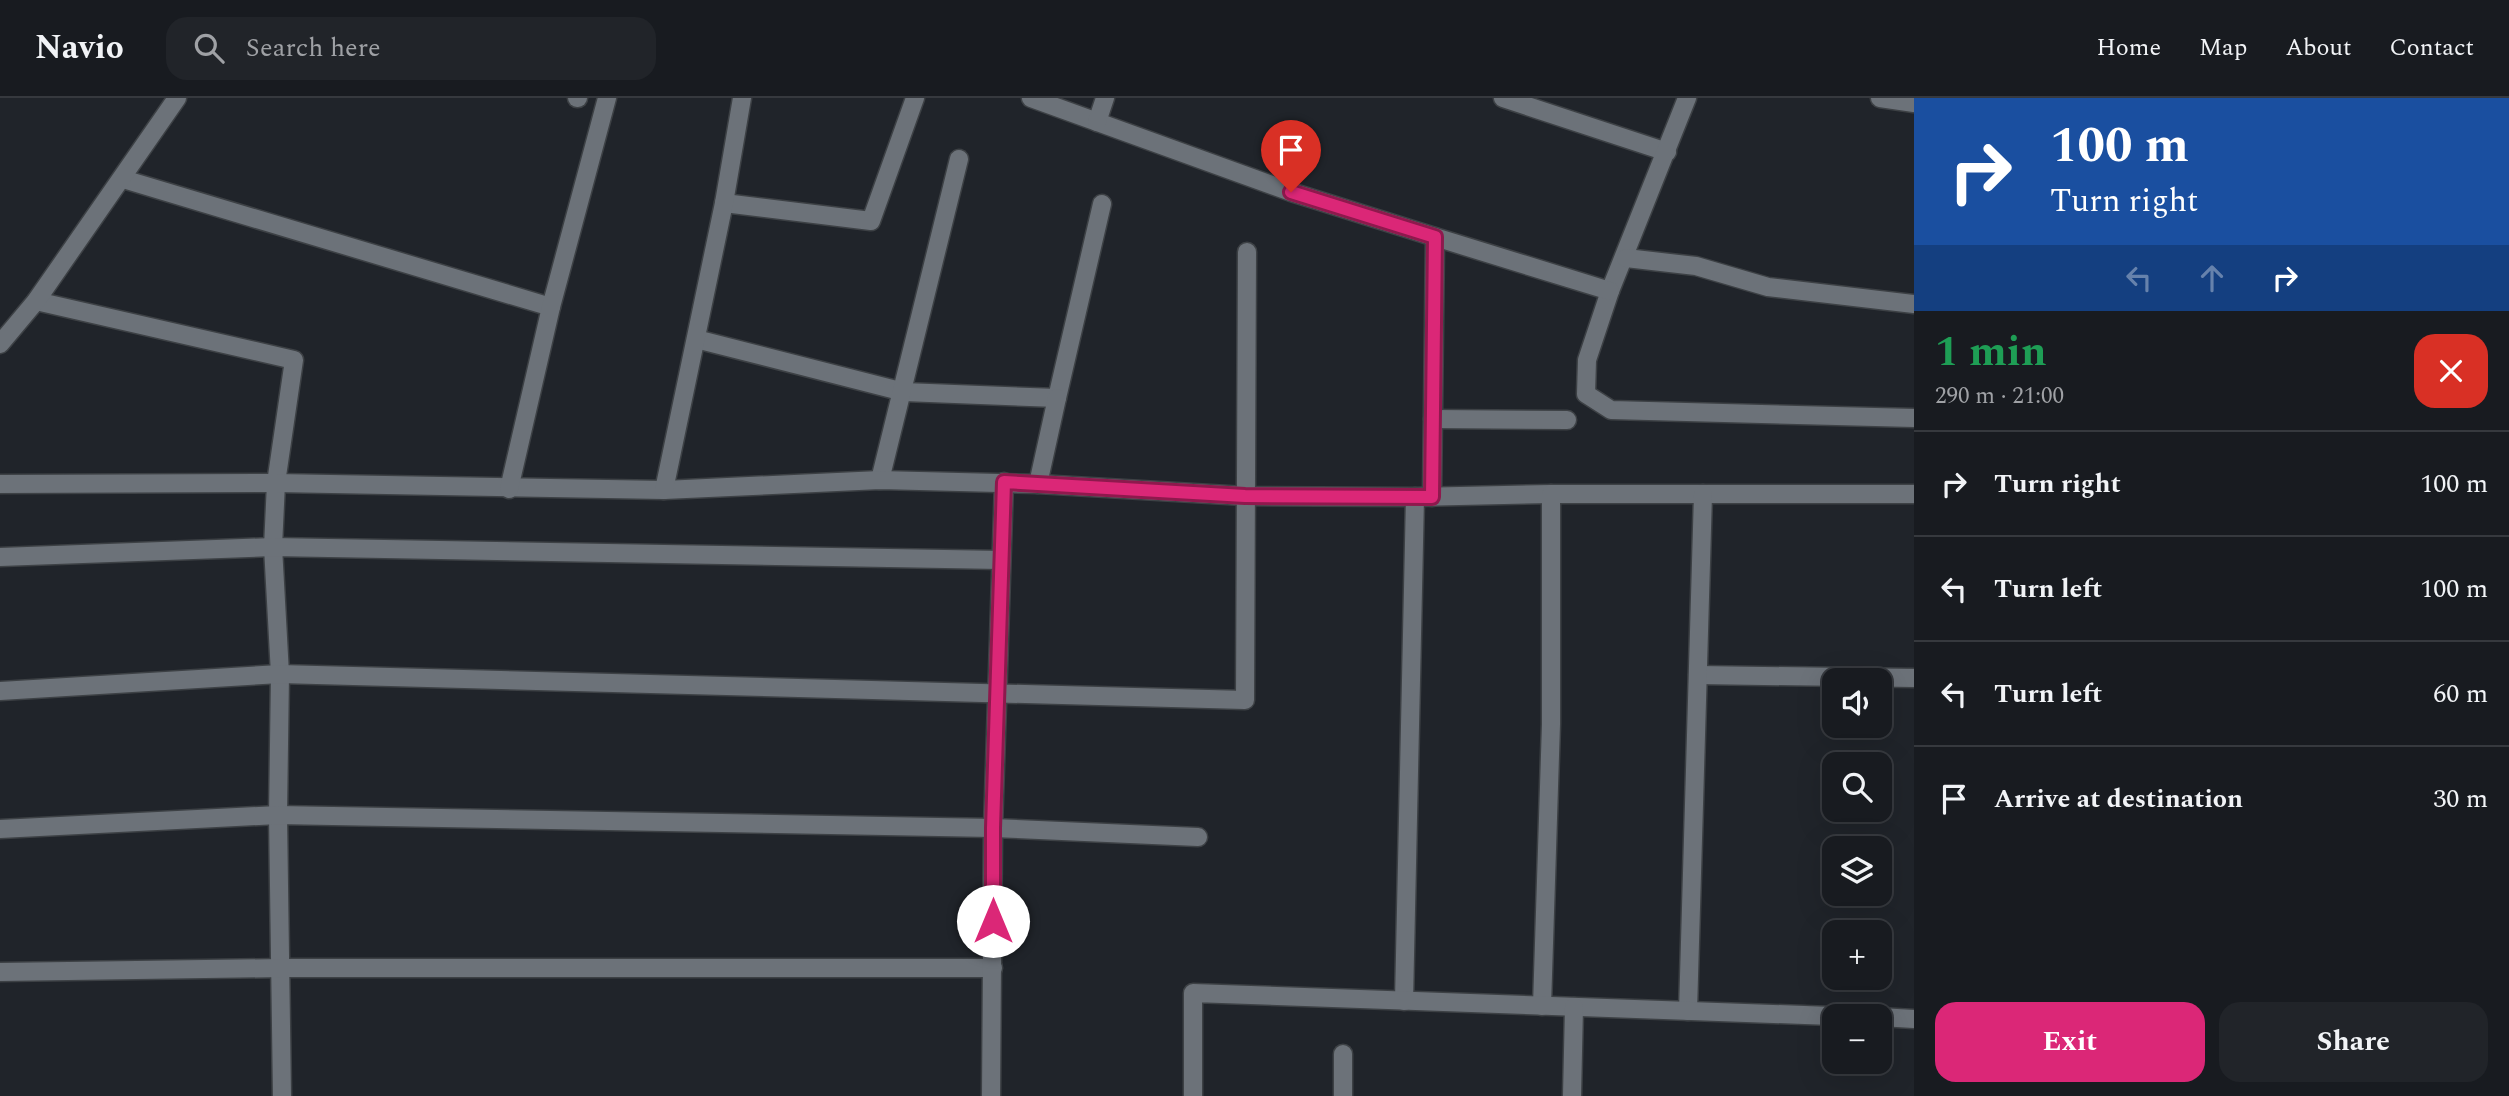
<!DOCTYPE html>
<meta charset="utf-8">
<style>
body{margin:0;font-family:Spectral,serif;background:#212429;color:#f1f3f6;height:100vh;display:flex;flex-direction:column;font-size:26px;white-space:nowrap}
*{box-sizing:border-box;margin:0}
p{font-size:23px;color:#9fa1a5}
.icon{flex:none;width:38px;height:38px;fill:none;stroke:currentColor;stroke-width:2;stroke-linecap:round;stroke-linejoin:round}
.map{position:relative;flex:1;overflow:hidden}
.panel{display:flex;flex-direction:column;background:#181b20;width:595px}
.panel>*{flex:none}
.banner{background:#1a4fa0;color:#fff;overflow:hidden}
.tools{position:absolute;left:1822px;top:570px;display:grid;gap:14px}
.tools a{display:grid;place-items:center;width:70px;height:70px;border-radius:14px;background:#181b20;box-shadow:0 7px 28px #0002,0 0 0 2px #36393e;font-size:35px}
.pin{position:absolute;display:grid;place-items:center;width:60px;height:60px;color:#fff;margin:-72px -30px;border-radius:50% 50% 50% 0;rotate:-45deg;box-shadow:0 0 7px #0007}
.pin .icon{rotate:45deg}
.me{position:absolute;width:77px;margin:-38px;rotate:0deg;stroke-linejoin:round;filter:drop-shadow(0 0 5px #0008)}
.turn{display:flex;align-items:center;gap:24px;height:147px;padding:0 21px;font-size:32px}
.turn .icon{width:91px;height:91px;stroke-width:2.5}
.turn b{display:block;font-size:49px;line-height:60px}
.lanes{display:flex;align-items:center;height:66px;padding:0 21px;background:#0003;justify-content:center;gap:35px;direction:ltr}
.lanes .off{opacity:.35}
.round{display:grid;place-items:center;flex:none;width:74px;height:74px;border-radius:21px;background:#212429}
.overview{display:flex;align-items:center;justify-content:space-between;height:119px;padding:0 21px}
h1{font-size:42px;font-weight:700;line-height:52px;color:#1e9e55}
.cta{display:flex;gap:14px;margin-top:auto;padding:14px 21px}
.cta a{flex:1;height:80px;border-radius:21px;background:#db2777;color:#fff;font-size:28px;font-weight:700;line-height:80px;text-align:center}
.cta a+a{background:#212429;color:#f1f3f6}
ul{padding:0;list-style:none}
li{display:flex;align-items:center;gap:21px;height:105px;padding:0 21px;border-top:2px solid #36393e}
li div{flex:1}
li b{display:block;font-size:26px}
li em{font-style:normal}
header{display:flex;align-items:center;gap:42px;box-sizing:border-box;height:98px;padding:0 35px;background:#181b20;border-bottom:2px solid #36393e}
header strong{font-size:33px}
nav{display:flex;gap:38px;margin-inline-start:auto;font-size:24px}
.search{width:490px;height:63px;background:#212429;display:flex;align-items:center;gap:18px;box-sizing:border-box;padding:0 24px;border-radius:21px;color:#9fa1a5;font-size:26px}
main{display:flex;flex:1;min-height:0}
.map>svg:first-child{display:block}
</style>
<header>
<strong>Navio</strong>
<div class="search"><svg class="icon" aria-label="search" viewBox="0 0 24 24"><circle cx="10" cy="10" r="6"/><path d="M15 15l6 6"/></svg>Search here</div>
<nav><a>Home</a><a>Map</a><a>About</a><a>Contact</a></nav>
</header>
<main>
<div class="map">
<svg width="1914" height="998" viewBox="0 0 1914 998">
<rect width="100%" height="100%" fill="#20242a"/>
<g fill="none" stroke-linecap="round" stroke-linejoin="round">
<defs>
<g id="street">
<path d="M 577,0 L 578,0"/>
<path d="M 1031,0 L 1291,94 L 1435,139 L 1432,399"/>
<path d="M 1503,0 L 1667,54"/>
<path d="M 1687,0 L 1610,193 L 1587,262 L 1586,296 L 1611,312 L 1914,320"/>
<path d="M 1880,0 L 1914,5"/>
<path d="M 1097,24 L 1105,0"/>
<path d="M 123,81 L 551,209"/>
<path d="M 724,105 L 871,123 L 915,0"/>
<path d="M 1435,139 L 1610,193"/>
<path d="M 1626,160 L 1696,168 L 1768,189 L 1914,206"/>
<path d="M 36,203 L 294,262 L 276,385 L 273,449 L 280,576 L 278,717 L 282,998"/>
<path d="M 696,241 L 904,294 L 1057,300 L 1102,106"/>
<path d="M 1433,321 L 1567,322"/>
<path d="M 880,382 L 959,61"/>
<path d="M 0,386 L 276,385 L 664,392 L 880,382 L 1038,386 L 1245,398 L 1415,399"/>
<path d="M 1038,386 L 1057,300"/>
<path d="M 509,391 L 551,209 L 607,0"/>
<path d="M 664,392 L 724,105 L 742,0"/>
<path d="M 0,459 L 273,449 L 1001,462"/>
<path d="M 1698,577 L 1914,580"/>
<path d="M 0,593 L 280,576 L 1245,602 L 1247,154"/>
<path d="M 0,731 L 278,717 L 993,730 L 1198,739"/>
<path d="M 0,874 L 282,870 L 993,870"/>
<path d="M 1404,903 L 1415,399 L 1551,396"/>
<path d="M 1542,908 L 1551,626 L 1551,396 L 1914,396"/>
<path d="M 1688,913 L 1703,396"/>
<path d="M 1880,919 L 1914,921"/>
<path d="M 1343,956 L 1343,998"/>
<path d="M 991,998 L 993,730 L 1004,384"/>
<path d="M 1193,998 L 1193,895 L 1858,919"/>
<path d="M 1572,998 L 1574,909"/>
</g>
<path id="secondary" d="M 0,246 L 36,203 L 177,0"/>
</defs>
<use href="#street" stroke="#3d4145" stroke-width="21"/>
<use href="#secondary" stroke="#3d4145" stroke-width="21"/>
<use href="#street" stroke="#6c7279" stroke-width="18"/>
<use href="#secondary" stroke="#6c7279" stroke-width="18"/>
</g>
<g fill="none" stroke-linecap="round" stroke-linejoin="round">
<defs>
<path id="route" d="M 993,823 L 993,730 L 1004,384 L 1245,398 L 1432,399 L 1435,139 L 1291,94"/>
</defs>
<use href="#route" stroke="#8e194d" stroke-width="18"/>
<use href="#route" stroke="#db2777" stroke-width="12"/>
</g>
</svg>
<div class="tools">
<a><svg class="icon" aria-label="sound" viewBox="0 0 24 24"><path d="M4 9h4l5-4v14l-5-4H4zM17 9q2 3 0 6"/></svg></a>
<a><svg class="icon" aria-label="search" viewBox="0 0 24 24"><circle cx="10" cy="10" r="6"/><path d="M15 15l6 6"/></svg></a>
<a><svg class="icon" aria-label="layers" viewBox="0 0 24 24"><path d="M12 4l9 5-9 5-9-5zM3 14l9 5 9-5"/></svg></a>
<a>+</a>
<a>−</a>
</div>
<div class="pin" style="left:1291px;top:94px;background:#d93025"><svg class="icon" aria-label="arrive" viewBox="0 0 24 24"><path d="M6 21V4h12l-3 4 3 4H6"/></svg></div>
<svg class="me" style="left:993px;top:823px" viewBox="-20 -20 40 40"><circle r="19" fill="#fff"/><path d="M0-13L10 11 0 6-10 11z" fill="#db2777"/></svg>
</div>
<section class="panel">
<div class="banner">
<div class="turn"><svg class="icon" aria-label="right" viewBox="0 0 24 24"><path d="M7 20v-9h11M14 6l5 5-5 5"/></svg><div><b>100 m</b>Turn right</div></div>
<div class="lanes"><svg class="icon off" aria-label="left" viewBox="0 0 24 24"><path d="M17 20v-9H6M10 6l-5 5 5 5"/></svg><svg class="icon off" aria-label="ahead" viewBox="0 0 24 24"><path d="M12 20V5M6 11l6-6 6 6"/></svg><svg class="icon" aria-label="right" viewBox="0 0 24 24"><path d="M7 20v-9h11M14 6l5 5-5 5"/></svg></div>
</div>
<div class="overview"><div><h1>1 min</h1><p>290 m · 21:00</p></div><a class="round" style="background:#d93025;color:#fff"><svg class="icon" aria-label="close" viewBox="0 0 24 24"><path d="M6 6l12 12M18 6L6 18"/></svg></a></div>
<ul>
<li><svg class="icon" aria-label="right" viewBox="0 0 24 24"><path d="M7 20v-9h11M14 6l5 5-5 5"/></svg><div><b>Turn right</b></div><em>100 m</em></li>
<li><svg class="icon" aria-label="left" viewBox="0 0 24 24"><path d="M17 20v-9H6M10 6l-5 5 5 5"/></svg><div><b>Turn left</b></div><em>100 m</em></li>
<li><svg class="icon" aria-label="left" viewBox="0 0 24 24"><path d="M17 20v-9H6M10 6l-5 5 5 5"/></svg><div><b>Turn left</b></div><em>60 m</em></li>
<li><svg class="icon" aria-label="arrive" viewBox="0 0 24 24"><path d="M6 21V4h12l-3 4 3 4H6"/></svg><div><b>Arrive at destination</b></div><em>30 m</em></li>
</ul>
<div class="cta"><a>Exit</a><a>Share</a></div>
</section>
</main>
